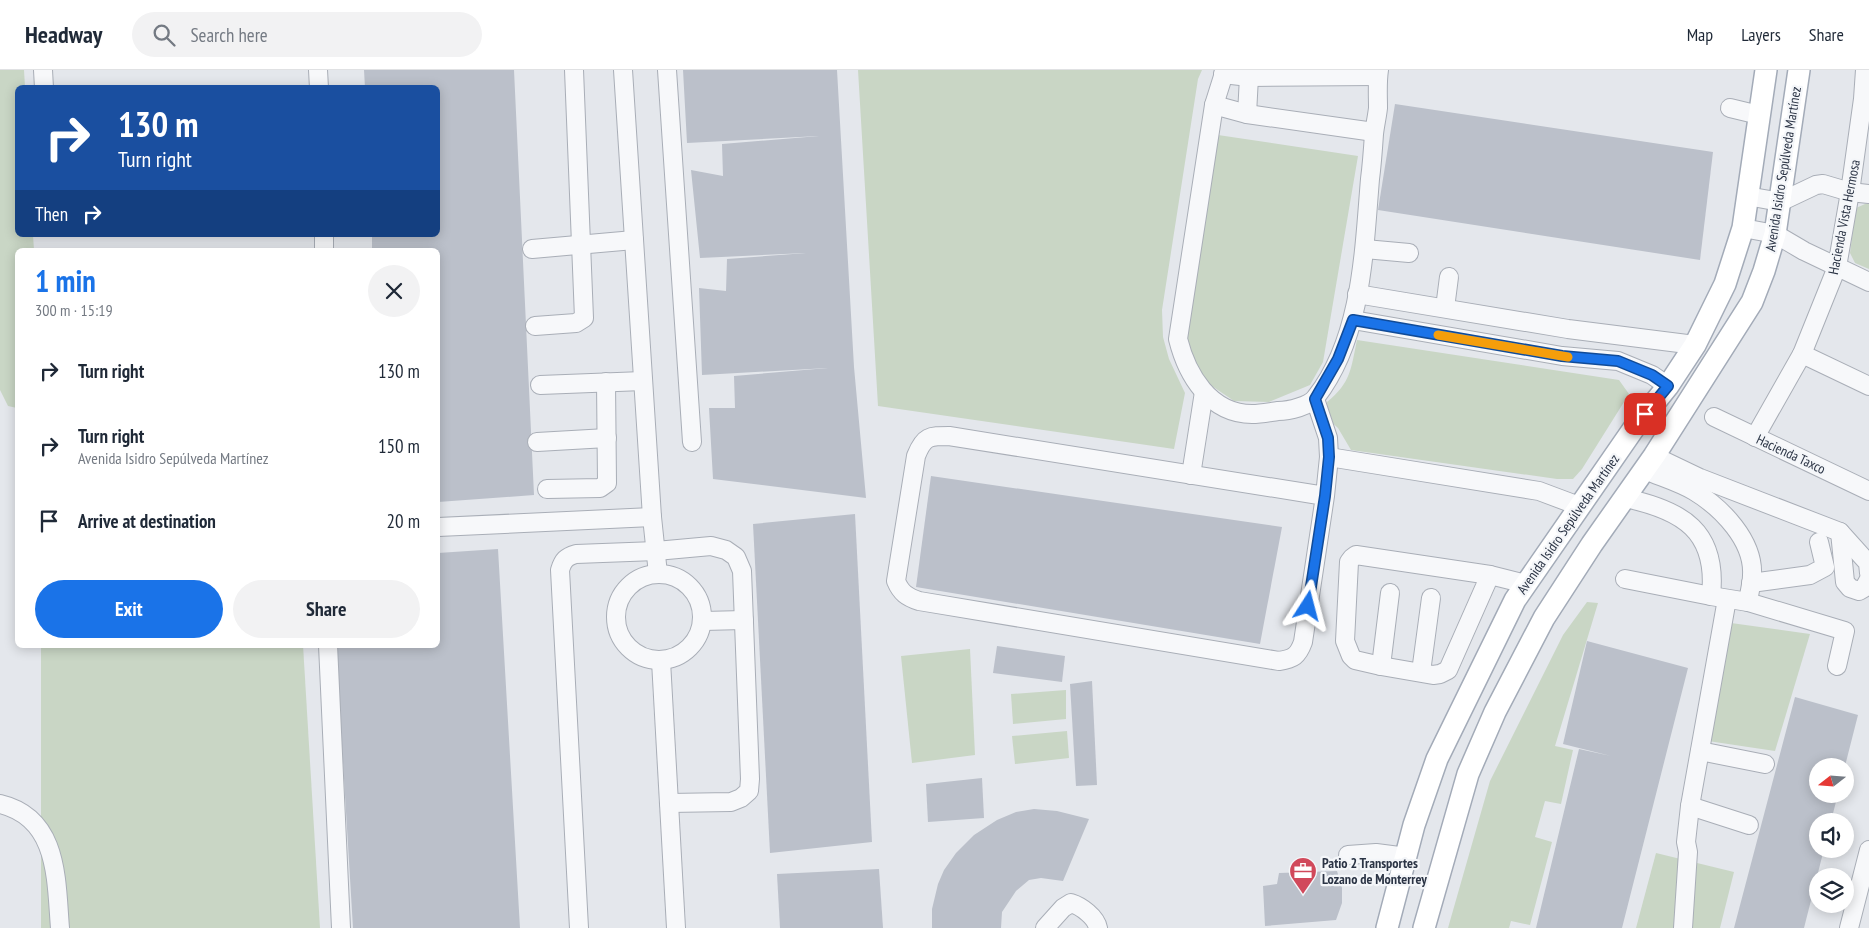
<!DOCTYPE html>
<meta charset="utf-8">
<style>
body{margin:0;font-family:"PT Sans Narrow",sans-serif;background:#f2f2f3;color:#1f2937;height:100vh;display:flex;flex-direction:column;font-size:19px;white-space:nowrap}
*{box-sizing:border-box;margin:0}
p{font-size:16px;color:#747a83}
.icon{flex:none;width:28px;height:28px;fill:none;stroke:currentColor;stroke-width:2;stroke-linecap:round;stroke-linejoin:round}
.map{position:relative;flex:1;overflow:hidden}
.details{position:absolute;left:15px;top:178px;width:425px;height:400px;display:flex;flex-direction:column;background:#fff;border-radius:8px;box-shadow:0 2px 12px #0003}
.details>*{flex:none}
.guide{position:absolute;left:15px;top:15px;width:425px;height:152px;border-radius:8px;box-shadow:0 2px 12px #0003;background:#1a4fa0;color:#fff;overflow:hidden}
.needle{width:32px;rotate:253deg}
.controls{position:absolute;left:1809px;top:688px;display:grid;gap:10px}
.controls a{display:grid;place-items:center;width:45px;height:45px;border-radius:50%;background:#fff;box-shadow:0 2px 12px #0003;font-size:25px}
.pin{position:absolute;display:grid;place-items:center;width:42px;height:42px;color:#fff;margin:-21px;border-radius:10px;box-shadow:0 2px 8px #0006}
.me{position:absolute;width:55px;margin:-28px;rotate:9deg;stroke-linejoin:round;filter:drop-shadow(0 0 4px #0008)}
.turn{display:flex;align-items:center;gap:18px;height:105px;padding:0 20px;font-size:22px}
.turn .icon{width:65px;height:65px;stroke-width:2.5}
.turn b{display:block;font-size:35px;line-height:42px}
.then{display:flex;align-items:center;height:48px;padding:0 20px;background:#0003;gap:10px;font-size:19px}
.round{display:grid;place-items:center;flex:none;width:52px;height:52px;border-radius:26px;background:#f2f2f3}
.headline{display:flex;align-items:center;justify-content:space-between;height:85px;padding:0 20px}
h1{font-size:30px;font-weight:600;line-height:38px;color:#1a73e8}
.cta{display:flex;gap:10px;margin-top:auto;padding:10px 20px}
.cta a{flex:1;height:58px;border-radius:30px;background:#1a73e8;color:#fff;font-size:20px;font-weight:600;line-height:58px;text-align:center}
.cta a+a{background:#f2f2f3;color:#1f2937}
ul{padding:0;list-style:none}
li{display:flex;align-items:center;gap:15px;height:75px;padding:0 20px}
li div{flex:1}
li b{display:block;font-size:19px}
li em{font-style:normal}
header{display:flex;align-items:center;gap:30px;box-sizing:border-box;height:70px;padding:0 25px;background:#fff;border-bottom:1px solid #e0e1e3}
header strong{font-size:24px}
nav{display:flex;gap:28px;margin-inline-start:auto;font-size:18px}
.search{width:350px;height:45px;background:#f2f2f3;display:flex;align-items:center;gap:12px;box-sizing:border-box;padding:0 18px;border-radius:28px;color:#747a83;font-size:19px}
.map>svg:first-child{display:block}
</style>
<header>
<strong>Headway</strong>
<div class="search"><svg class="icon" aria-label="search" viewBox="0 0 24 24"><circle cx="10" cy="10" r="6"/><path d="M15 15l6 6"/></svg>Search here</div>
<nav><a>Map</a><a>Layers</a><a>Share</a></nav>
</header>
<div class="map">
<svg width="1869" height="858" viewBox="0 0 1869 858">
<rect width="100%" height="100%" fill="#e4e7ec"/>
<g fill="#c9d6c5">
<path d="M 0,0 L 24,0 L 25,17 L 18,18 L 18,165 L 33,165 L 34,180 L 18,180 L 17,338 L 8,336 L 0,320 Z"/>
<path d="M 858,0 L 1202,0 L 1198,9 L 1162,240 L 1163,267 L 1169,289 L 1185,323 L 1174,379 L 878,336 Z"/>
<path d="M 1218,65 L 1358,86 L 1323,292 L 1310,315 L 1269,332 L 1234,331 L 1206,312 L 1188,280 L 1187,259 Z"/>
<path d="M 1865,134 L 1869,134 L 1869,199 L 1855,193 L 1850,183 L 1856,138 Z"/>
<path d="M 1357,270 L 1619,310 L 1629,324 L 1582,399 L 1573,409 L 1557,409 L 1351,380 L 1338,358 L 1328,349 L 1327,332 C 1351,313 1351,298 1357,270 Z"/>
<path d="M 1587,532 L 1598,533 L 1555,676 L 1573,680 L 1561,734 L 1545,731 L 1535,767 L 1552,772 L 1530,855 L 1511,851 L 1509,858 L 1448,858 L 1490,711 L 1563,565 Z"/>
<path d="M 1731,553 L 1810,564 L 1775,681 L 1708,671 Z"/>
<path d="M 41,575 L 303,575 L 320,858 L 41,858 Z"/>
<path d="M 970,579 L 975,685 L 912,693 L 901,586 Z"/>
<path d="M 1066,620 L 1066,649 L 1013,654 L 1011,624 Z"/>
<path d="M 1067,661 L 1069,688 L 1015,694 L 1012,666 Z"/>
<path d="M 1656,783 L 1734,802 L 1720,858 L 1636,858 Z"/>
</g>
<g fill="#bbc0ca">
<path d="M 364,0 L 514,0 L 534,425 L 438,432 L 438,180 L 372,180 L 372,165 L 438,165 L 438,18 L 365,18 Z"/>
<path d="M 683,0 L 837,0 L 854,297 L 866,428 L 713,409 L 709,338 L 735,338 L 734,306 L 828,298 L 702,305 L 699,218 L 726,221 L 727,189 L 806,183 L 700,188 L 691,100 L 723,106 L 722,74 L 819,66 L 687,73 Z"/>
<path d="M 1395,34 L 1713,82 L 1700,190 L 1378,140 Z"/>
<path d="M 931,406 L 1282,457 L 1260,574 L 916,517 Z"/>
<path d="M 855,444 L 872,772 L 770,783 L 753,454 Z"/>
<path d="M 498,479 L 520,858 L 353,858 L 336,575 L 438,575 L 438,483 Z"/>
<path d="M 1587,571 L 1688,598 L 1622,858 L 1536,858 L 1579,679 L 1611,686 L 1563,674 Z"/>
<path d="M 997,576 L 1065,586 L 1062,612 L 993,603 Z"/>
<path d="M 1092,611 L 1097,715 L 1076,716 L 1070,614 Z"/>
<path d="M 1795,627 L 1858,645 L 1845,696 L 1818,696 L 1818,724 L 1838,724 L 1831,751 L 1818,751 L 1818,779 L 1824,779 L 1804,858 L 1734,858 Z"/>
<path d="M 982,708 L 984,748 L 928,752 L 926,714 Z"/>
<path d="M 1034,739 L 1057,741 L 1089,749 L 1063,811 L 1041,808 L 1029,810 L 1016,821 L 1002,842 L 1001,858 L 932,858 L 932,839 L 938,814 L 944,800 L 956,783 L 974,765 L 997,750 L 1016,742 Z"/>
<path d="M 879,799 L 883,858 L 780,858 L 777,804 Z"/>
<path d="M 1337,801 L 1342,818 L 1342,833 L 1336,850 L 1265,856 L 1263,816 L 1277,814 L 1279,803 Z"/>
</g>
<g fill="none" stroke-linecap="round" stroke-linejoin="round">
<defs>
<g id="minor">
<path d="M 43,0 L 44,18"/>
<path d="M 318,0 L 319,18"/>
<path d="M 623,0 L 652,447 L 658,504"/>
<path d="M 667,0 L 692,372"/>
<path d="M 1225,0 L 1214,35 L 1178,269 C 1187,305 1210,344 1252,344 C 1261,344 1270,342 1278,341 C 1289,341 1310,336 1316,327 C 1362,268 1364,181 1370,109 C 1372,94 1373,79 1374,64 C 1375,55 1377,47 1378,38 C 1378,25 1377,13 1379,0"/>
<path d="M 1223,4 L 1249,7 L 1378,6"/>
<path d="M 1214,35 L 1247,44 L 1374,62"/>
<path d="M 1730,38 L 1759,45"/>
<path d="M 1247,44 L 1249,7"/>
<path d="M 1747,126 L 1780,132 L 1816,115 L 1823,114 L 1850,122 L 1869,124"/>
<path d="M 1743,158 L 1775,164 L 1804,181 L 1869,212"/>
<path d="M 324,165 L 324,180"/>
<path d="M 532,179 L 634,170"/>
<path d="M 1365,179 L 1409,183"/>
<path d="M 1357,224 L 1568,259 L 1695,275"/>
<path d="M 1445,238 L 1449,207"/>
<path d="M 1353,250 L 1562,286 L 1618,291 L 1652,305 L 1668,316"/>
<path d="M 535,256 L 576,253 L 584,248 L 574,0"/>
<path d="M 1802,284 L 1869,316"/>
<path d="M 540,315 L 643,311"/>
<path d="M 1315,329 L 1328,368 L 1329,387 L 1325,426 L 1303,572 C 1298,586 1293,589 1279,591 L 919,531 C 907,527 901,523 896,511 L 916,386 C 924,366 929,366 949,366 L 1325,426"/>
<path d="M 1714,347 L 1869,421"/>
<path d="M 1755,367 L 1802,284 L 1837,197 L 1850,122 L 1863,29 L 1865,0"/>
<path d="M 537,372 L 607,368"/>
<path d="M 1654,386 L 1700,408 L 1840,462 L 1868,493 L 1869,503"/>
<path d="M 1329,387 L 1539,421 L 1579,436"/>
<path d="M 1645,400 C 1661,407 1679,412 1694,421 C 1722,438 1754,471 1752,505 C 1752,514 1749,523 1748,532"/>
<path d="M 1191,405 L 1204,322"/>
<path d="M 547,419 L 600,418 L 607,413 L 606,312"/>
<path d="M 1625,428 C 1682,440 1718,461 1711,526"/>
<path d="M 438,457 L 652,447"/>
<path d="M 1840,462 L 1845,512 L 1850,518 L 1859,521 L 1864,518 L 1869,509"/>
<path d="M 1356,485 L 1490,505 L 1448,600 L 1440,604 L 1433,605 L 1381,596 L 1355,590 L 1351,586 L 1345,571 L 1349,492 L 1352,488 Z"/>
<circle cx="659" cy="547" r="43"/>
<path d="M 1490,505 L 1526,514"/>
<path d="M 1625,509 L 1711,526 L 1748,532 L 1845,561 L 1837,596"/>
<path d="M 1751,513 L 1810,505 L 1825,497 L 1819,472"/>
<path d="M 703,551 L 744,550"/>
<path d="M 328,575 L 341,858"/>
<path d="M 661,591 L 676,858"/>
<path d="M 1381,596 L 1390,523"/>
<path d="M 1421,602 L 1431,528"/>
<path d="M 1700,681 L 1765,694"/>
<path d="M 0,734 C 59,748 56,810 60,858"/>
<path d="M 1690,736 L 1749,755"/>
<path d="M 1348,785 L 1376,783 L 1407,787"/>
<path d="M 579,858 L 560,500 C 563,490 566,487 576,484 L 656,481 L 711,476 L 726,480 L 736,487 L 742,501 L 750,709 L 749,721 L 741,728 L 731,732 L 669,733"/>
<path d="M 1045,858 L 1063,838 L 1071,833 C 1081,836 1096,847 1098,858"/>
<path d="M 1683,858 L 1688,782 L 1686,772 L 1690,736 L 1727,529"/>
<path d="M 1849,858 L 1869,780"/>
</g>
<g id="major">
<path d="M 1387,858 L 1414,755 L 1437,689 L 1515,530 L 1634,358 L 1668,316 L 1695,275 L 1725,214 L 1743,158 L 1766,0"/>
<path d="M 1424,858 L 1468,704 L 1495,642 L 1544,548 L 1592,474 L 1654,386 L 1752,232 L 1764,201 L 1775,164 L 1799,0"/>
</g>
</defs>
<use href="#minor" stroke="#a9aeb7" stroke-width="20"/>
<use href="#major" stroke="#a3abb8" stroke-width="24"/>
<use href="#minor" stroke="#f7f8fa" stroke-width="18"/>
<use href="#major" stroke="#fff" stroke-width="21"/>
</g>
<g fill="none" stroke-linecap="round" stroke-linejoin="round">
<defs>
<path id="route" d="M 1308,536 L 1325,426 L 1329,387 L 1328,368 L 1315,329 L 1338,289 L 1353,250 L 1562,286 L 1618,291 L 1652,305 L 1668,316 L 1645,344"/>
</defs>
<use href="#route" stroke="#114b97" stroke-width="12"/>
<use href="#route" stroke="#1a73e8" stroke-width="9"/>
<path stroke="#f59e0b" stroke-width="9" d="M 1438,265 L 1568,287"/>
</g>
<defs>
<symbol id="office-pin" viewBox="-11 -11 22 30"><path d="M0 17L-7.5 6A9.5 9.5 0 1 1 7.5 6Z" fill="#d1495b" stroke="#f4f6f9"/><path d="M-6-3h4V-5.5h4V-3h4V5H-6ZM-1-4.5V-3h2v-1.5ZM-6 0V1H6V0Z" fill="#fff"/></symbol>
</defs>
<g fill-rule="evenodd">
<use href="#office-pin" x="1287" y="785" width="32" height="43"/>
</g>
<g text-anchor="middle" dominant-baseline="central" stroke-width="4.5" stroke-linejoin="round" paint-order="stroke">
<g font-size="14" fill="#2b3445" stroke="#f4f6f9">
<text transform="translate(1783 99) rotate(-81)">Avenida Isidro Sepúlveda Martínez</text>
<text transform="translate(1844 147) rotate(-79)">Hacienda Vista Hermosa</text>
<text transform="translate(1791 384) rotate(25)">Hacienda Taxco</text>
<text transform="translate(1568 454) rotate(-55)">Avenida Isidro Sepúlveda Martínez</text>
</g>
<g font-size="14" font-weight="bold" fill="#2b3445" stroke="#f4f6f9" text-anchor="start">
<text x="1322" y="793">Patio 2 Transportes<tspan x="1322" dy="16">Lozano de Monterrey</tspan></text>
</g>
</g>
</svg>
<div class="controls">
<a><svg class="needle" viewBox="-14 -14 28 28"><path d="M0-13l5 13h-10z" fill="#e53935"/><path d="M0 13l5-13h-10z" fill="#747a83"/></svg></a>
<a><svg class="icon" aria-label="sound" viewBox="0 0 24 24"><path d="M4 9h4l5-4v14l-5-4H4zM17 9q2 3 0 6"/></svg></a>
<a><svg class="icon" aria-label="layers" viewBox="0 0 24 24"><path d="M12 4l9 5-9 5-9-5zM3 14l9 5 9-5"/></svg></a>
</div>
<div class="pin" style="left:1645px;top:344px;background:#d93025"><svg class="icon" aria-label="arrive" viewBox="0 0 24 24"><path d="M6 21V4h12l-3 4 3 4H6"/></svg></div>
<svg class="me" style="left:1308px;top:536px" viewBox="-20 -20 40 40"><path d="M0-17L14 15 0 8-14 15z" fill="#1a73e8" stroke="#fff" stroke-width="4"/></svg>
<div class="guide">
<div class="turn"><svg class="icon" aria-label="right" viewBox="0 0 24 24"><path d="M7 20v-9h11M14 6l5 5-5 5"/></svg><div><b>130 m</b>Turn right</div></div>
<div class="then">Then<svg class="icon" aria-label="right" viewBox="0 0 24 24"><path d="M7 20v-9h11M14 6l5 5-5 5"/></svg></div>
</div>
<section class="details">
<div class="headline"><div><h1>1 min</h1><p>300 m · 15:19</p></div><a class="round"><svg class="icon" aria-label="close" viewBox="0 0 24 24"><path d="M6 6l12 12M18 6L6 18"/></svg></a></div>
<ul>
<li><svg class="icon" aria-label="right" viewBox="0 0 24 24"><path d="M7 20v-9h11M14 6l5 5-5 5"/></svg><div><b>Turn right</b></div><em>130 m</em></li>
<li><svg class="icon" aria-label="right" viewBox="0 0 24 24"><path d="M7 20v-9h11M14 6l5 5-5 5"/></svg><div><b>Turn right</b><p>Avenida Isidro Sepúlveda Martínez</p></div><em>150 m</em></li>
<li><svg class="icon" aria-label="arrive" viewBox="0 0 24 24"><path d="M6 21V4h12l-3 4 3 4H6"/></svg><div><b>Arrive at destination</b></div><em>20 m</em></li>
</ul>
<div class="cta"><a>Exit</a><a>Share</a></div>
</section>
</div>
